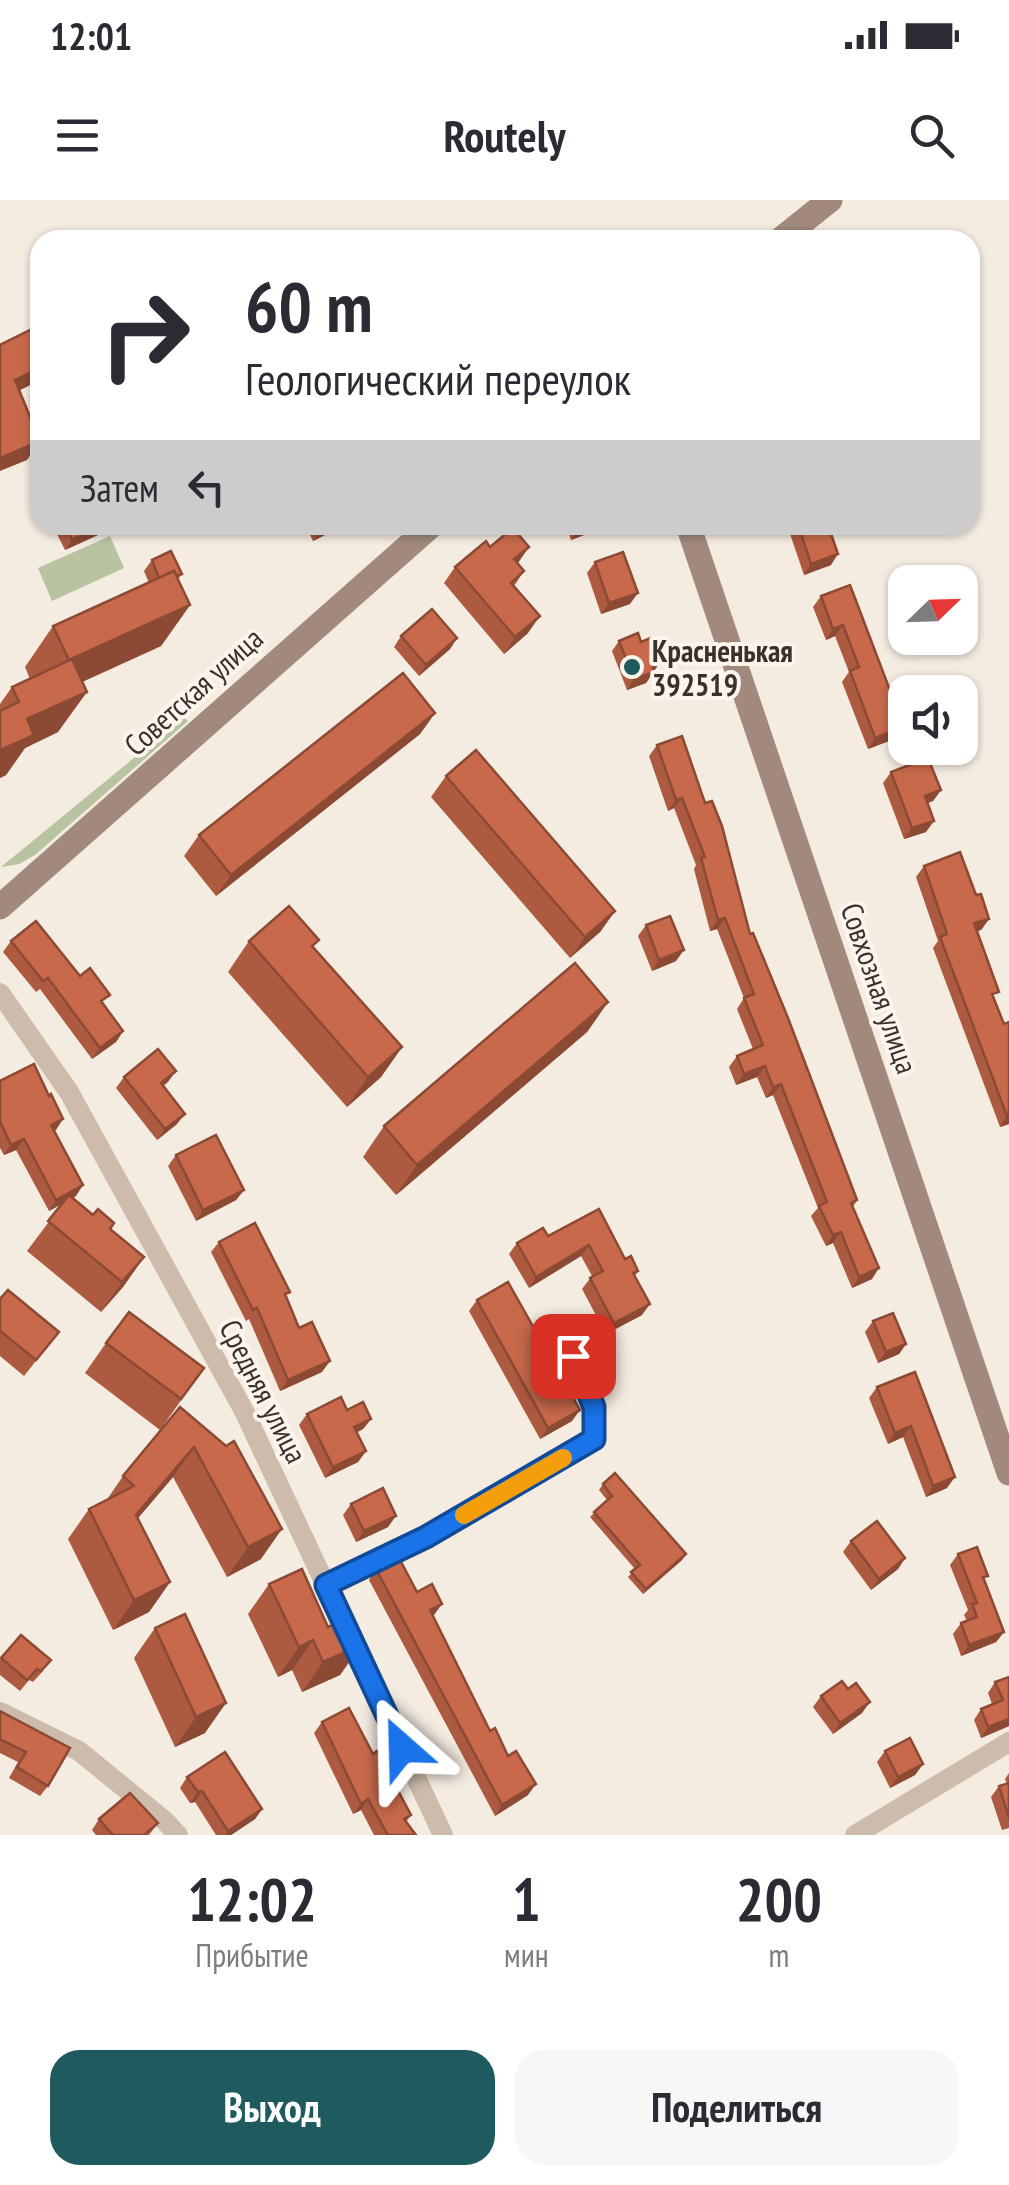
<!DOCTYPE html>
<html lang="ru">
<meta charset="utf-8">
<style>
body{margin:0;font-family:"PT Sans Narrow",sans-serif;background:#f7f7f7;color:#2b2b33;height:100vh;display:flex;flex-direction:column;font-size:38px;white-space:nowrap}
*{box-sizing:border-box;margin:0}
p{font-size:32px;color:#7c7c81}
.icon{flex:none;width:55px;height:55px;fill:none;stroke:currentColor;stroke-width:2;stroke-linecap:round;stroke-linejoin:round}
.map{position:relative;height:1635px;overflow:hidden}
.drawer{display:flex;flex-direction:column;background:#fff;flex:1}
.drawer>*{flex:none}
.banner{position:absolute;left:30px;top:30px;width:950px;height:305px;border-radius:30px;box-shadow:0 2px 8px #0004;background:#fff;color:#2b2b33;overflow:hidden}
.needle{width:65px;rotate:67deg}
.fabs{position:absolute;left:888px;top:365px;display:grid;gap:20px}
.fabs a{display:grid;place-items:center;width:90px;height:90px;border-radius:20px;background:#fff;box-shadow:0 2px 8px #0004;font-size:50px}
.pin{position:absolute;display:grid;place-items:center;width:85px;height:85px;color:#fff;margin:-42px;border-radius:20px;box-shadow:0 5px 15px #0006}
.me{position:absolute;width:110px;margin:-55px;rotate:335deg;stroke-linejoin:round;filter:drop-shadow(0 0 8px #0008)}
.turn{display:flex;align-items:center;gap:35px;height:210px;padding:0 50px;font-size:45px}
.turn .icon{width:130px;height:130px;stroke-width:2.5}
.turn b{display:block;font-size:70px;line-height:85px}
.then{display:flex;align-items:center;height:95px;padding:0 50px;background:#0003;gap:20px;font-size:38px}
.eta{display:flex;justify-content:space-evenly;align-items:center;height:170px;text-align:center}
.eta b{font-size:60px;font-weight:800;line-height:70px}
.cta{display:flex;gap:20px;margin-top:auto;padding:20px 50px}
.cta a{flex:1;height:115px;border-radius:30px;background:#1f5a5e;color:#fff;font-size:40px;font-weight:800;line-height:115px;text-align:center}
.cta a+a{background:#f7f7f7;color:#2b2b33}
.status{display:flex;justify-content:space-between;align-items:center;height:70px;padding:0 50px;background:#fff;direction:ltr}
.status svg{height:28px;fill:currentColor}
header{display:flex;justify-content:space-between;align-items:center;height:130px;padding:0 50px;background:#fff;font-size:45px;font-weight:800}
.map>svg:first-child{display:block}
</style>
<div class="status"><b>12:01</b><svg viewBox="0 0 49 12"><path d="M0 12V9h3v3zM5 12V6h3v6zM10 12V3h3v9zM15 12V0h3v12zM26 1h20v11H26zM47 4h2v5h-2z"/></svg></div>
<header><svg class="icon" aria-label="menu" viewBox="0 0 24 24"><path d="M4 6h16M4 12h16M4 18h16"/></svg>Routely<svg class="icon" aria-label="search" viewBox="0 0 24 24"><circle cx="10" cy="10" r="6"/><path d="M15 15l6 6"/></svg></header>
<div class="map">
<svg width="1009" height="1635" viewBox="0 0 1009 1635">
<rect width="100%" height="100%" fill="#f4ebe1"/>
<g fill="#b8c4a0">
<path d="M 110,336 L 124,368 L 52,401 L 38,368 Z"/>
<path d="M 184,517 L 188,521 L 35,655 L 19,664 L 1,667 Z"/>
</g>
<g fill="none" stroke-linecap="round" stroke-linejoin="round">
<g stroke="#cdbbac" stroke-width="20">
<path d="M 0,793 L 69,892 L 244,1211 L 443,1635"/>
<path d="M 326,1385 L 426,1337 L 594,1239 L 595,1207 L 573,1156"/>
<path d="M 0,1512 L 79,1551 L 165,1621 L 178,1635"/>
<path d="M 855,1635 L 1009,1542"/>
</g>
<g stroke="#a18a7d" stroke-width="25">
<path d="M 780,40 L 830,0"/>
<path d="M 688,325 L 1009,1273"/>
<path d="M 0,707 L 432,325"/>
</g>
</g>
<g fill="#ac5a40">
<path d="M 61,325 L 114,325 L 111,329 L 65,350 L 56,332 Z"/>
<path d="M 305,325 L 334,325 L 331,332 L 313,341 Z"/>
<path d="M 566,325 L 604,325 L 602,328 L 571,340 Z"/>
<path d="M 787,325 L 828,325 L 831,365 L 804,375 Z"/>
<path d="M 490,347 L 518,363 L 524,371 L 514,386 L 528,433 L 504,454 L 444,383 L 455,367 Z"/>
<path d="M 152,360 L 182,374 L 178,379 L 190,405 L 161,446 L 82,482 L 58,532 L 25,548 L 6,575 L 0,578 L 0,504 L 12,487 L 30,479 L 25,467 L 53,426 L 149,383 L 144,371 Z"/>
<path d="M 595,362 L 630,404 L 601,414 L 587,373 Z"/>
<path d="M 850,385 L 902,536 L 868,549 L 842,482 L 849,472 L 835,436 L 826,440 L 813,407 L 821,396 Z"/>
<path d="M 401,436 L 457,438 L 450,449 L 419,476 L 394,447 Z"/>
<path d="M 619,441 L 641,442 L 660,462 L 646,483 L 627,490 L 612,451 Z"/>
<path d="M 435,513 L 420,534 L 216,696 L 184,656 L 199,635 Z"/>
<path d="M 657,545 L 750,734 L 857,1000 L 853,1007 L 872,1079 L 852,1088 L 833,1043 L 826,1046 L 811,1016 L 818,1008 L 773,895 L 766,898 L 757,877 L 736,885 L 729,867 L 737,856 L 753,849 L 737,809 L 744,798 L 717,729 L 710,731 L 694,669 L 696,665 L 674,608 L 668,611 L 649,556 Z"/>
<path d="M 891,572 L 941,590 L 933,601 L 927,603 L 926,632 L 904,639 L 883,583 Z"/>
<path d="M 446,576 L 615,711 L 600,732 L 570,758 L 431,597 Z"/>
<path d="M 924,666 L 976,695 L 989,719 L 981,730 L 977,731 L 994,799 L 1004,824 L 1009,924 L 1000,927 L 933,748 L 938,741 L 916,677 Z"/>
<path d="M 646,725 L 676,761 L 652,771 L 638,736 Z"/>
<path d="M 11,741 L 103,804 L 123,831 L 116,842 L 92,859 L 40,789 L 36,792 L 3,752 Z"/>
<path d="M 249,741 L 314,747 L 402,847 L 381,877 L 347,907 L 228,772 Z"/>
<path d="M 608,802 L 587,832 L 396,995 L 363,957 L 384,926 Z"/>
<path d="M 176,871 L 163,886 L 177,924 L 157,940 L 116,888 L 124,877 Z"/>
<path d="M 0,881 L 49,896 L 63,919 L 54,931 L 76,996 L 73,998 L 144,1057 L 123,1087 L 101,1112 L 27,1051 L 63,1003 L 49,1011 L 16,950 L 4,955 L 0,948 Z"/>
<path d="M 176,955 L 244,990 L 236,1000 L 196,1021 L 168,966 Z"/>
<path d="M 599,1009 L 625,1059 L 638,1071 L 635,1076 L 642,1115 L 606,1134 L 582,1089 L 592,1076 L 581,1056 L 529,1088 L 509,1054 L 517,1043 L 548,1036 Z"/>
<path d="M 219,1042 L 286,1097 L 299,1128 L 322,1172 L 280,1191 L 249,1119 L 246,1121 L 211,1052 Z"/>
<path d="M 0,1099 L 59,1132 L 24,1176 L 0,1156 Z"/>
<path d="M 477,1100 L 572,1221 L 540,1239 L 469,1111 Z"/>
<path d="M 873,1121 L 906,1144 L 899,1154 L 878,1163 L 865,1132 Z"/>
<path d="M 106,1143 L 204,1168 L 160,1230 L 85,1173 Z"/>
<path d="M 915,1172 L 947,1288 L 926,1297 L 903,1237 L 888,1244 L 869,1198 L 877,1187 Z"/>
<path d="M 180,1207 L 261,1359 L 227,1377 L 173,1277 L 138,1318 L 170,1382 L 149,1412 L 113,1430 L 68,1339 L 89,1309 L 106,1301 L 123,1276 Z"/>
<path d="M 347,1210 L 371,1219 L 363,1229 L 357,1232 L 366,1251 L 358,1262 L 325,1278 L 299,1225 L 307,1214 Z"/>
<path d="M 603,1284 L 686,1354 L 682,1360 L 643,1394 L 628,1377 L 635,1369 L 590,1317 L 607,1300 L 599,1290 Z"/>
<path d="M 351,1304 L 388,1327 L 356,1342 L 343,1315 Z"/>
<path d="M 851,1341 L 905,1358 L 898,1369 L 871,1390 L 843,1352 Z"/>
<path d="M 958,1354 L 985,1380 L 1004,1432 L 996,1442 L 961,1456 L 953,1434 L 961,1423 L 967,1421 L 964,1415 L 968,1410 L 950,1365 Z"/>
<path d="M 376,1369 L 417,1392 L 434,1415 L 432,1416 L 490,1531 L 528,1595 L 495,1616 L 369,1380 Z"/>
<path d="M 269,1384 L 328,1427 L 361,1445 L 340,1475 L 302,1492 L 292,1470 L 278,1477 L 248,1414 Z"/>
<path d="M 155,1428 L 205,1533 L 175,1547 L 134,1458 Z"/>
<path d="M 21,1435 L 43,1471 L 33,1482 L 29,1480 L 20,1491 L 0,1475 L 0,1460 Z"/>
<path d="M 1009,1477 L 1009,1526 L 981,1538 L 974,1520 L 981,1509 L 992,1504 L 988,1493 L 995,1482 Z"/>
<path d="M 821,1496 L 862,1513 L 833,1534 L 813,1507 Z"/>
<path d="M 0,1511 L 48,1586 L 40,1596 L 9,1578 L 18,1562 L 0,1553 Z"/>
<path d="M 322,1522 L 373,1554 L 411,1615 L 406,1622 L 416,1635 L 374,1635 L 361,1610 L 353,1614 L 314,1533 Z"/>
<path d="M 885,1551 L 923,1564 L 915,1575 L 890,1588 L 877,1562 Z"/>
<path d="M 1009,1573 L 1009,1628 L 1002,1630 L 991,1597 L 999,1586 L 1007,1584 L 1005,1579 Z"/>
<path d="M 187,1577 L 262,1609 L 255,1619 L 231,1635 L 216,1635 L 195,1602 L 190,1603 L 180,1588 Z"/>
<path d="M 99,1619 L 158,1623 L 149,1635 L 96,1635 L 92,1630 Z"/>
</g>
<g fill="#8c4a34">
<path d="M 40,168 L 40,180 L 1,200 L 15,180 Z"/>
<path d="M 40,241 L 27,260 L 0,271 L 0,258 Z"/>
<path d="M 103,325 L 114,325 L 111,329 L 65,350 L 72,340 Z"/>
<path d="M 590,325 L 604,325 L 602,328 L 571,340 L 579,329 Z"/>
<path d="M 335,327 L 331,332 L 313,341 L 317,335 Z"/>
<path d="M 529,347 L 518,363 L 514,359 Z"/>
<path d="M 838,354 L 831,365 L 804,375 L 811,364 Z"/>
<path d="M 638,393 L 630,404 L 601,414 L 609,403 Z"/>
<path d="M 190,405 L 161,446 L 40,501 L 69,460 Z"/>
<path d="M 540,416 L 528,433 L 504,454 L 515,437 Z"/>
<path d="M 843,425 L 835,436 L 826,440 L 833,429 Z"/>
<path d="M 457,438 L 450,449 L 419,476 L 426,465 Z"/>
<path d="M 660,462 L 646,483 L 627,490 L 634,479 L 652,465 Z"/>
<path d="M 87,492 L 58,532 L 25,548 L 6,575 L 0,578 L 0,550 L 27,519 Z"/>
<path d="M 435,513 L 420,534 L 216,696 L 231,675 Z"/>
<path d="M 905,527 L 905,532 L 902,536 L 868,549 L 875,538 Z"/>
<path d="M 941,590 L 933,601 L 917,607 L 925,596 Z"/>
<path d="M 682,598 L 674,608 L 668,611 L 676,600 Z"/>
<path d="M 934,621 L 926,632 L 904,639 L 912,628 Z"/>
<path d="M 615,711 L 600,732 L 570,758 L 585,737 Z"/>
<path d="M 725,718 L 717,729 L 710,731 L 718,720 Z"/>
<path d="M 989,719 L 981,730 L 967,734 L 974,723 Z"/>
<path d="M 684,750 L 676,761 L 652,771 L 659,760 Z"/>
<path d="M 608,802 L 587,832 L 396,995 L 417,965 Z"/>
<path d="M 123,831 L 116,842 L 92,859 L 100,848 Z"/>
<path d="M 402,847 L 381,877 L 347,907 L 368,877 Z"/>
<path d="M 765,866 L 757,877 L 736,885 L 744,874 Z"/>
<path d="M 176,871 L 168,882 L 153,894 L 161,883 Z"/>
<path d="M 781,884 L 773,895 L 766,898 L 773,887 Z"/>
<path d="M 185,914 L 177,924 L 157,940 L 165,929 Z"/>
<path d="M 1007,916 L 1009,916 L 1009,924 L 1000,927 Z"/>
<path d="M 63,919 L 56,930 L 44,936 L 51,925 Z"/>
<path d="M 24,939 L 16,950 L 4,955 L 11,945 Z"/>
<path d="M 83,985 L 76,996 L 49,1011 L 56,1000 Z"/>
<path d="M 244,990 L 236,1000 L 196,1021 L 203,1010 Z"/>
<path d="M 841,1032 L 833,1043 L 826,1046 L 833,1035 Z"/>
<path d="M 589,1045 L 581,1056 L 529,1088 L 536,1077 Z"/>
<path d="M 144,1057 L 123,1087 L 101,1112 L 122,1082 Z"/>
<path d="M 879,1068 L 872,1079 L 852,1088 L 859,1077 Z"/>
<path d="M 650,1104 L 642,1115 L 606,1134 L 614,1123 Z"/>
<path d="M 906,1144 L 899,1154 L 878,1163 L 886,1152 Z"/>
<path d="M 330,1161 L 322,1172 L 280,1191 L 288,1180 Z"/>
<path d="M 580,1210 L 572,1221 L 540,1239 L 548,1228 Z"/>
<path d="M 371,1219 L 363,1229 L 347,1238 L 354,1227 Z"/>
<path d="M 911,1226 L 903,1237 L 888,1244 L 895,1233 Z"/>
<path d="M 194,1247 L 173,1277 L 115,1345 L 136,1315 Z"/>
<path d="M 366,1251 L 358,1262 L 325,1278 L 333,1267 Z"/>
<path d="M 955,1277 L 947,1288 L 926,1297 L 933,1286 Z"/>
<path d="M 396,1316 L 388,1327 L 356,1342 L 364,1331 Z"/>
<path d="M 282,1329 L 261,1359 L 227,1377 L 248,1347 Z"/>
<path d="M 686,1354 L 682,1360 L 643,1394 L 646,1389 Z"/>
<path d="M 905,1358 L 898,1369 L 871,1390 L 879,1379 Z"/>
<path d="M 170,1382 L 149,1412 L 113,1430 L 134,1400 Z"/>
<path d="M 442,1404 L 434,1415 L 422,1421 L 430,1410 Z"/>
<path d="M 1004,1432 L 996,1442 L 961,1456 L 969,1445 Z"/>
<path d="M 313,1440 L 292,1470 L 278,1477 L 299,1447 Z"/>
<path d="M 361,1445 L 340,1475 L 302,1492 L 323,1462 Z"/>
<path d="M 870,1502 L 862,1513 L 833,1534 L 840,1523 Z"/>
<path d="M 226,1503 L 205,1533 L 175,1547 L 196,1517 Z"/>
<path d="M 1009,1519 L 1009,1526 L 981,1538 L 988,1527 Z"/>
<path d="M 923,1564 L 915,1575 L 890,1588 L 898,1577 Z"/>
<path d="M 536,1584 L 528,1595 L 495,1616 L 502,1605 Z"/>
<path d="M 202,1591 L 195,1602 L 190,1603 L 198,1592 Z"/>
<path d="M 368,1599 L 361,1610 L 353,1614 L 361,1604 Z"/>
<path d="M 262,1609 L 255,1619 L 231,1635 L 225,1635 L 228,1631 Z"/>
</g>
<g fill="#c8694b" stroke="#8c4a34" stroke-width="2.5">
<path d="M 40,125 L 40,168 L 15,180 L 40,241 L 0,258 L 0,145 Z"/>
<path d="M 66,325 L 103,325 L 72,340 Z"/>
<path d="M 312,325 L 334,325 L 335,327 L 317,335 Z"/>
<path d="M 798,325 L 828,325 L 838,354 L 811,364 Z"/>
<path d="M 513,328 L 529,347 L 514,359 L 524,371 L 511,383 L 540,416 L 515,437 L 455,367 L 486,341 L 490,347 Z"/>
<path d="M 171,351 L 182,374 L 177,376 L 174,371 L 159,378 L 152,360 Z"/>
<path d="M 623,352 L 638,393 L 609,403 L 595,362 Z"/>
<path d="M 174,371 L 190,405 L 69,460 L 53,426 Z"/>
<path d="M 850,385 L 894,501 L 900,499 L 905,512 L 905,527 L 875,538 L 850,471 L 859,467 L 843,425 L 833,429 L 821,396 Z"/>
<path d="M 432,409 L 457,438 L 426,465 L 401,436 Z"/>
<path d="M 638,433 L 641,442 L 651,438 L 660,462 L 652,465 L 654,472 L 634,479 L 619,441 Z"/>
<path d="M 72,459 L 87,492 L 27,519 L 34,535 L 0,550 L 0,511 L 19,502 L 12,487 Z"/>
<path d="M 403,473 L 435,513 L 231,675 L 199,635 Z"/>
<path d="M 682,536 L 705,603 L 712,601 L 722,626 L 750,734 L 753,733 L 788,818 L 857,1000 L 851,1003 L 879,1068 L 859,1077 L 841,1032 L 833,1035 L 819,1006 L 827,1002 L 781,884 L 773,887 L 765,866 L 744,874 L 737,856 L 763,845 L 744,798 L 754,794 L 725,718 L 718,720 L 701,658 L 705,657 L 682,598 L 676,600 L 657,545 Z"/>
<path d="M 476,550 L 615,711 L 585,737 L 446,576 Z"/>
<path d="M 928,558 L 941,590 L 925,596 L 934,621 L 912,628 L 891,572 Z"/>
<path d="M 960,652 L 976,695 L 981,694 L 989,719 L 974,723 L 999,792 L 992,794 L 1004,824 L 1009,822 L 1009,916 L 1007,916 L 940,737 L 947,734 L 924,666 Z"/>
<path d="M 289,706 L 319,740 L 312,746 L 402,847 L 368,877 L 249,741 Z"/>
<path d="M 670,716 L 684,750 L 659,760 L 646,725 Z"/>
<path d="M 36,721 L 80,776 L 90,768 L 110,795 L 101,801 L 123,831 L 100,848 L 48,778 L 43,781 L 11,741 Z"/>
<path d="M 575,763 L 608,802 L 417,965 L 384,926 Z"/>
<path d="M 158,849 L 176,871 L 161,883 L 185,914 L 165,929 L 124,877 Z"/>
<path d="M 34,864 L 49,896 L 51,894 L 63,919 L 51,925 L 83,985 L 56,1000 L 24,939 L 11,945 L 0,921 L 0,881 Z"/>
<path d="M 216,935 L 244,990 L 203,1010 L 176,955 Z"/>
<path d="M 69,995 L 93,1015 L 98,1009 L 114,1023 L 110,1029 L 144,1057 L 122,1082 L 48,1021 Z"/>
<path d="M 599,1009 L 625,1059 L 631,1056 L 638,1071 L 633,1073 L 650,1104 L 614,1123 L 590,1078 L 603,1071 L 589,1045 L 536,1077 L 517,1043 L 543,1028 L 548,1036 Z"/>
<path d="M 255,1023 L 290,1092 L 285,1094 L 299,1128 L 312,1122 L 330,1161 L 288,1180 L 257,1108 L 253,1110 L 219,1042 Z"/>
<path d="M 508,1082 L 580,1210 L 548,1228 L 477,1100 Z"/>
<path d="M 8,1090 L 59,1132 L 36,1160 L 0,1131 L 0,1099 Z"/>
<path d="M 129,1112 L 204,1168 L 181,1199 L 106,1143 Z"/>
<path d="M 893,1113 L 906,1144 L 886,1152 L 873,1121 Z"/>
<path d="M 915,1172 L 955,1277 L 933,1286 L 911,1226 L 895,1233 L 877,1187 Z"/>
<path d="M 341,1197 L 347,1210 L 363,1202 L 371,1219 L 354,1227 L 366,1251 L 333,1267 L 307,1214 Z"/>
<path d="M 180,1207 L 226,1246 L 234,1241 L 282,1329 L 248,1347 L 194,1247 L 136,1315 L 170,1382 L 134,1400 L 89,1309 L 134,1286 L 123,1276 Z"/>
<path d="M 615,1273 L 686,1354 L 646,1389 L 631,1372 L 640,1365 L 594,1312 L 612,1296 L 603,1284 Z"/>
<path d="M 383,1288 L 396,1316 L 364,1331 L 351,1304 Z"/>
<path d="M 877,1321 L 905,1358 L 879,1379 L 851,1341 Z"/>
<path d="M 977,1347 L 988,1376 L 983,1377 L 1004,1432 L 969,1445 L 961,1423 L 977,1417 L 972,1404 L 977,1403 L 958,1354 Z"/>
<path d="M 399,1358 L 417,1392 L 432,1384 L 442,1404 L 430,1410 L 490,1531 L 495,1528 L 508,1556 L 516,1551 L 536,1584 L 502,1605 L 376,1369 Z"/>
<path d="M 302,1369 L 328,1427 L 348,1418 L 361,1445 L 323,1462 L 313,1440 L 299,1447 L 269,1384 Z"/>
<path d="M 185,1414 L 226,1503 L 196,1517 L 155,1428 Z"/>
<path d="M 21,1435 L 51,1460 L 41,1471 L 37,1469 L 27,1480 L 1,1458 Z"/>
<path d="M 1009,1477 L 1009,1519 L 988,1527 L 981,1509 L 1003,1500 L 995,1482 Z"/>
<path d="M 842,1481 L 848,1489 L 856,1483 L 870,1502 L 840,1523 L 821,1496 Z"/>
<path d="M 349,1508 L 373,1554 L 377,1551 L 411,1615 L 404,1619 L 416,1635 L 388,1635 L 368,1599 L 361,1604 L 322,1522 Z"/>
<path d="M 0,1511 L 70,1548 L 48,1586 L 17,1567 L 26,1552 L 0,1539 Z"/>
<path d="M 910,1538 L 923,1564 L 898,1577 L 885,1551 Z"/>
<path d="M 225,1552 L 262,1609 L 228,1631 L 202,1591 L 198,1592 L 187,1577 Z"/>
<path d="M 1009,1583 L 1009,1618 L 999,1586 Z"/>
<path d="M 130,1593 L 158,1623 L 144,1635 L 113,1635 L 99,1619 Z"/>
</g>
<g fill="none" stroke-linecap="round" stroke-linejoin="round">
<defs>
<path id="route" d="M 402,1548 L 326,1385 L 426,1337 L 594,1239 L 594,1207 L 573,1156"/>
</defs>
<use href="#route" stroke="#114b97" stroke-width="25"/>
<use href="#route" stroke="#1a73e8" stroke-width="18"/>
<path stroke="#f59e0b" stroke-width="18" d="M 464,1315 L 563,1258"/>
</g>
<circle fill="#1f5a5e" stroke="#fbf5ee" stroke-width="4" cx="632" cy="467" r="10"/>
<g text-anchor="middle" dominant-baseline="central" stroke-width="8" stroke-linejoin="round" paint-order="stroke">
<g font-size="30" font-weight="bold" fill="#3b302b" stroke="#fbf5ee" text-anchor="start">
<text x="652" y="450">Красненькая<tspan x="652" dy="34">392519</tspan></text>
</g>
<g font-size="30" fill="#3b302b" stroke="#fbf5ee">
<text transform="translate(193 491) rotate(-42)">Советская улица</text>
<text transform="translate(880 788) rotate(71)">Совхозная улица</text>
<text transform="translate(264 1191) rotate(63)">Средняя улица</text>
</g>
</g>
</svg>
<div class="fabs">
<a><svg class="needle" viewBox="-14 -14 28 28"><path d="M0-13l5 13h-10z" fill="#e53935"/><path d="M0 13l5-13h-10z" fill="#7c7c81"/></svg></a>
<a><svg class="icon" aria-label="sound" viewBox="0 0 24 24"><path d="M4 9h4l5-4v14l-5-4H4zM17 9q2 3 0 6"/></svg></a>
</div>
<div class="pin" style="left:573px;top:1156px;background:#d93025"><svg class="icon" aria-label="arrive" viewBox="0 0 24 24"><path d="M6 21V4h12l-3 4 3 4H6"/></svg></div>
<svg class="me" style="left:402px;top:1548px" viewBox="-20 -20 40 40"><path d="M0-17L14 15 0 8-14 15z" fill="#1a73e8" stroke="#fff" stroke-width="4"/></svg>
<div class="banner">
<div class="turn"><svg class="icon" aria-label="right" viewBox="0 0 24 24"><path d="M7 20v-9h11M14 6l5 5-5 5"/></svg><div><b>60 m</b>Геологический переулок</div></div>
<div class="then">Затем<svg class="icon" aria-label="left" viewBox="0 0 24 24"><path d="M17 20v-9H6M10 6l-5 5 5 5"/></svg></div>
</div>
</div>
<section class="drawer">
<div class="eta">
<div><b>12:02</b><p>Прибытие</p></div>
<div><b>1</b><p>мин</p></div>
<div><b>200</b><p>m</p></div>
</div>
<div class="cta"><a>Выход</a><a>Поделиться</a></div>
</section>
